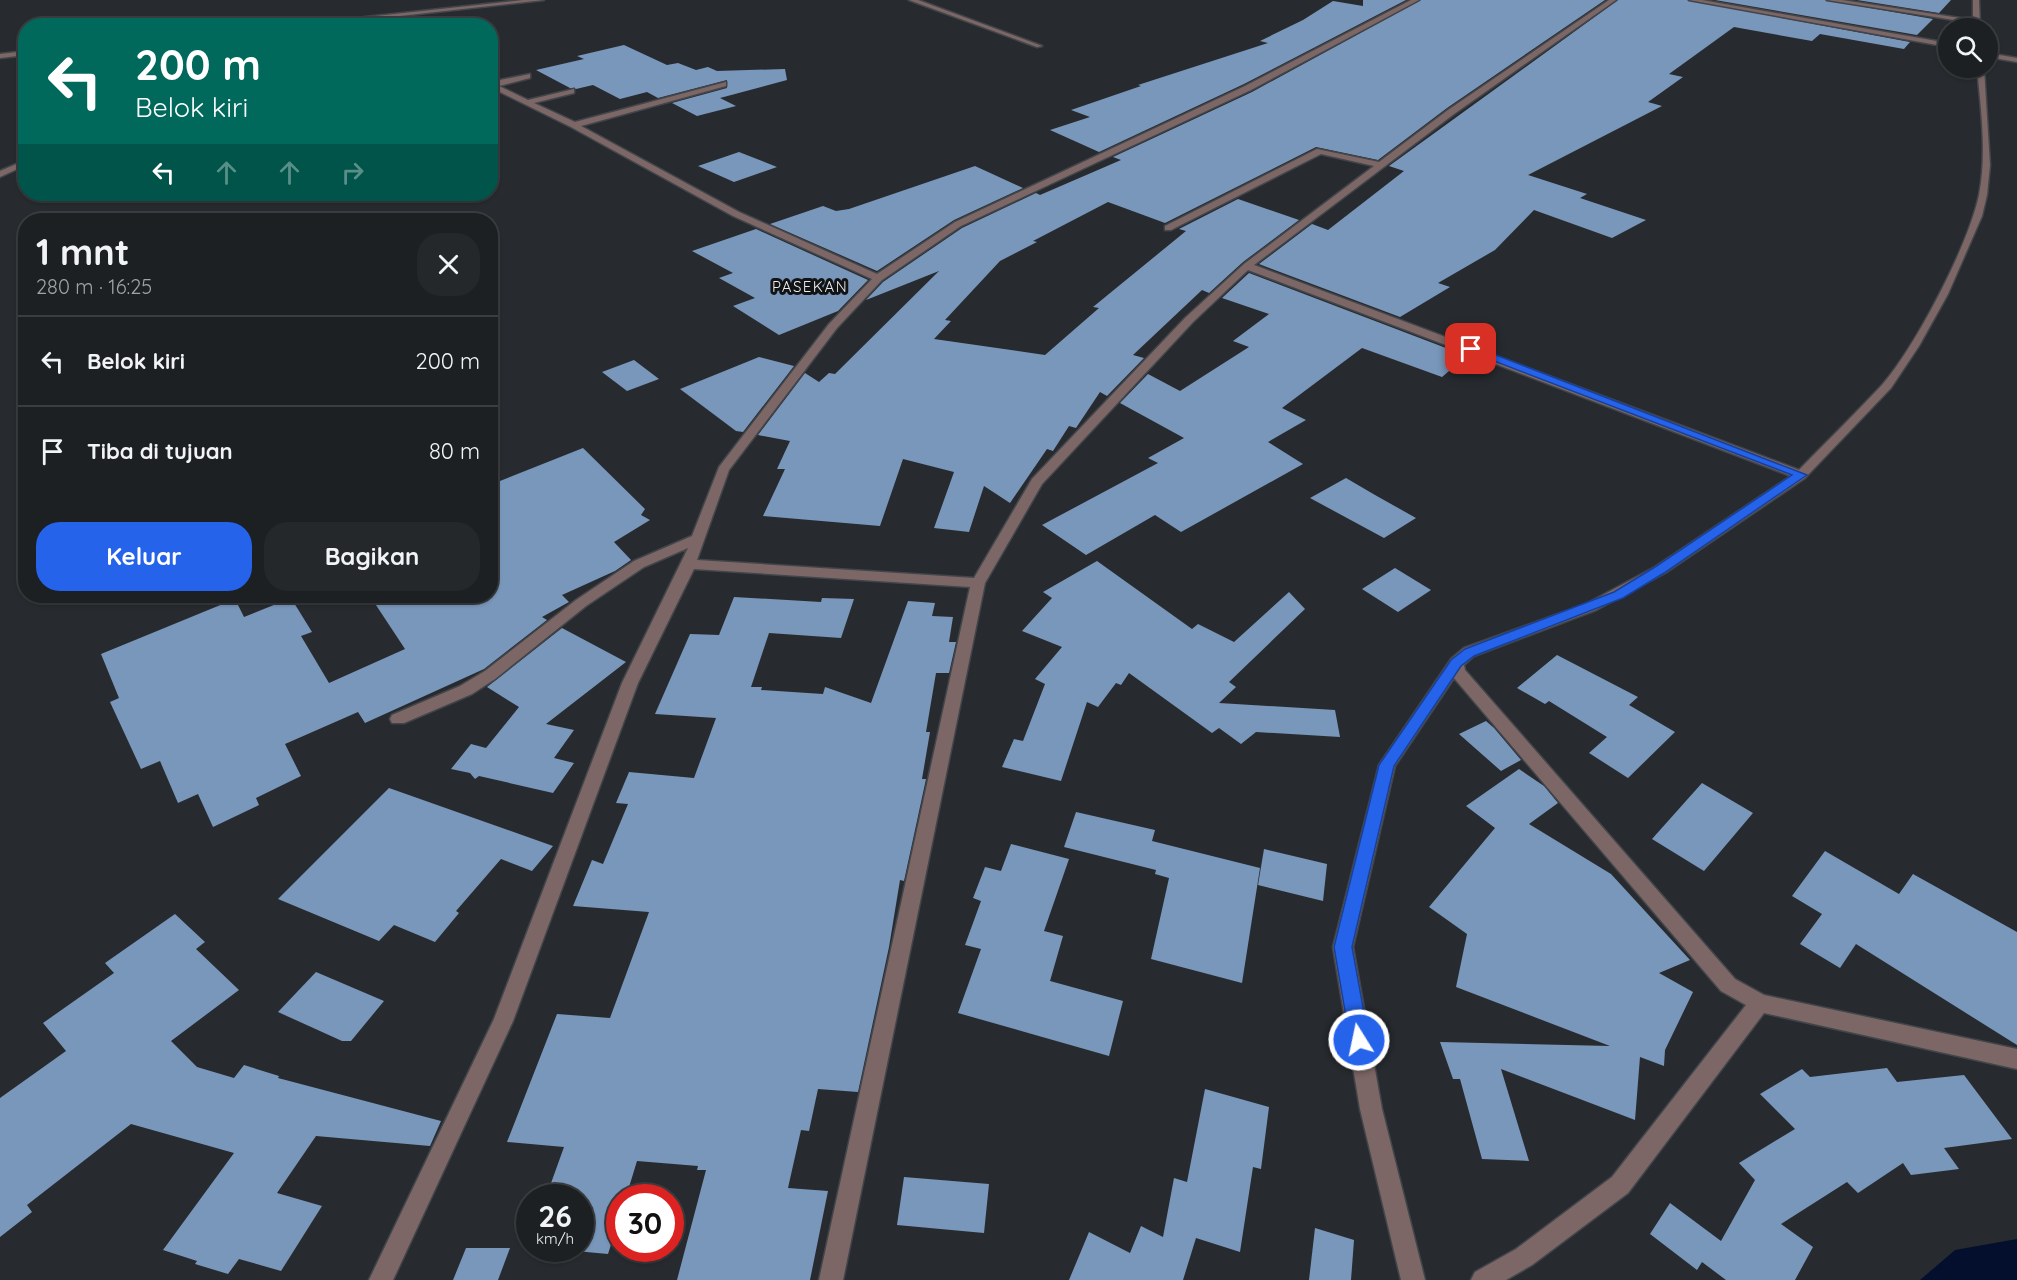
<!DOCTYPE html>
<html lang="id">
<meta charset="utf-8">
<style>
body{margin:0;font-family:Quicksand,sans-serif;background:#25282b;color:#f1f3f6;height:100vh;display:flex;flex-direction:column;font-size:22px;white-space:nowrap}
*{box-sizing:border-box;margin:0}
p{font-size:20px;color:#a0a3a6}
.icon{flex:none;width:33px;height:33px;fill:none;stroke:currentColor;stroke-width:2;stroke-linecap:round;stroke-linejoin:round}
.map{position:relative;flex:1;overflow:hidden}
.side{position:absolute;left:18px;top:213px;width:480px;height:390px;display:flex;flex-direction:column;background:#1d2023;border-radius:24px;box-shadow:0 2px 4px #0004,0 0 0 2px #3b3e41}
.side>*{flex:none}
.guide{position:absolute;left:18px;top:18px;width:480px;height:183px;border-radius:24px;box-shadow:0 2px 4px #0004,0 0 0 2px #3b3e41;background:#00695c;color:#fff;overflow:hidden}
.controls{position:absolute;left:1938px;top:18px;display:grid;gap:12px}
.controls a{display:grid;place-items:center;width:60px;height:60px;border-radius:50%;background:#1d2023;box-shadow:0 2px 4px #0004,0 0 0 2px #3b3e41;font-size:30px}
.speed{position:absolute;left:516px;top:1184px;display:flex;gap:12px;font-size:30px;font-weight:700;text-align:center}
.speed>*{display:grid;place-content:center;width:78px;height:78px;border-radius:50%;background:#1d2023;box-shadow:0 2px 4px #0004,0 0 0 2px #3b3e41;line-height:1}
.speed small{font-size:15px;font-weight:400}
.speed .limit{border:9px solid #d22;background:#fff;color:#111}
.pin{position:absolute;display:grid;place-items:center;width:51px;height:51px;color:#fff;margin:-26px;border-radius:12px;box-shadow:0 3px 9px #0006}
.me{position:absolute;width:66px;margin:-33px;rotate:350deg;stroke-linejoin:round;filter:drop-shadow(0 0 4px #0008)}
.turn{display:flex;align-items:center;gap:21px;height:126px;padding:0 18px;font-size:27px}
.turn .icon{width:78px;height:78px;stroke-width:2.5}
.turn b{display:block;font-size:42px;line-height:51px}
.lanes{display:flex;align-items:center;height:57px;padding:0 18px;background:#0003;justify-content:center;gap:30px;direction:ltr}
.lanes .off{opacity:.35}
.round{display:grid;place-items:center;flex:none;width:63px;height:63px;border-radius:24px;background:#25282b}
.headline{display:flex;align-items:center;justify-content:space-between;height:102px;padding:0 18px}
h1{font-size:36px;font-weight:700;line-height:45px}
.action{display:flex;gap:12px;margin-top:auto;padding:12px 18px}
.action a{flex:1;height:69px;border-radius:24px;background:#2563eb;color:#fff;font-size:24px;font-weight:700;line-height:69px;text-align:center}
.action a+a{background:#25282b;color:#f1f3f6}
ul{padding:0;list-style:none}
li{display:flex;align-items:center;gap:18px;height:90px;padding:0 18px;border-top:2px solid #3b3e41}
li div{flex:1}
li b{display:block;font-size:22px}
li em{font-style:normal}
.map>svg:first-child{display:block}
</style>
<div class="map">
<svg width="2017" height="1280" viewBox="0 0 2017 1280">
<rect width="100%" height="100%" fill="#272b2f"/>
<path fill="#030f2d" d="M 2017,1239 L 2017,1280 L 1920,1280 L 1955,1250 Z"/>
<g fill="#7997bb">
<path d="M 1363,0 L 1406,0 L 1244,84 L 1099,152 L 1050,130 L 1090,117 L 1071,110 L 1141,86 L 1138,85 L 1268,43 L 1260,41 L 1303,20 L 1333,1 L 1363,6 Z"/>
<path d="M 1421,0 L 1605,0 L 1447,108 L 1378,160 L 1316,147 L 1165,223 L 1108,202 L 1033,241 L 1037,242 L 1000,261 L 945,320 L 951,321 L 934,339 L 1045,355 L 1099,308 L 1093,307 L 1186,231 L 1179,229 L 1238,199 L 1299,220 L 1243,262 L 1209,293 L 1202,290 L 1133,355 L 1144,358 L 1107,396 L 1100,392 L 1076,428 L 1069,426 L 1053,451 L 1047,449 L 1010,503 L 984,486 L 969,532 L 934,528 L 954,472 L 903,459 L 880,526 L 763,516 L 785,469 L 777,469 L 790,441 L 758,435 L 805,373 L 819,382 L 829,373 L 835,374 L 939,271 L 866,300 L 883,282 L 962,228 L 1036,193 L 1040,195 L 1121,160 L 1113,157 L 1252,92 Z"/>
<path d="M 1618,0 L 1687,0 L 1910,42 L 1904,49 L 1820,34 L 1812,41 L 1734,27 L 1669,74 L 1683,77 L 1648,102 L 1662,106 L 1528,175 L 1587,194 L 1580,198 L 1646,220 L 1612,238 L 1534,210 L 1495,250 L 1438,283 L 1450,287 L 1400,317 L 1259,264 L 1312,224 L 1328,230 L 1404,171 L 1389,166 Z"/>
<path d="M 1715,0 L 1825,0 L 1933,19 L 1917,35 Z"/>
<path d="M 1857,0 L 1951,0 L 1939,13 Z"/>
<path d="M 624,45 L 667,65 L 678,63 L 696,70 L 708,67 L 717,71 L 785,69 L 787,80 L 720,98 L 736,106 L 697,116 L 672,103 L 727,88 L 727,80 L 658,98 L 647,92 L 620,99 L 593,85 L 576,89 L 570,88 L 536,70 L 584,59 L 577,56 Z"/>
<path d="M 739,152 L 777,167 L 734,182 L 698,166 Z"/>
<path d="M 975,166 L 1023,188 L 954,220 L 877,271 L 770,224 L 823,206 L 836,211 L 849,209 Z"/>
<path d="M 756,229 L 868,280 L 838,311 L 779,335 L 733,306 L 755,298 L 719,278 L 733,273 L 692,251 Z"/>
<path d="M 1249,273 L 1467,356 L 1442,377 L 1362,348 L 1282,408 L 1306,420 L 1268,442 L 1303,464 L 1181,532 L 1155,515 L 1086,555 L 1042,525 L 1158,463 L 1148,458 L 1184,438 L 1120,403 L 1148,374 L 1180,391 L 1249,347 L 1233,341 L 1269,314 L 1222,298 Z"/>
<path d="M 759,357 L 794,366 L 743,432 L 736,431 L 680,389 Z"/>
<path d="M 634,360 L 659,379 L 627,391 L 602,372 Z"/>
<path d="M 583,448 L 645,509 L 641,515 L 650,520 L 614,542 L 631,560 L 615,571 L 562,595 L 569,602 L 542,617 L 547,620 L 484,669 L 365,723 L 358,712 L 285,744 L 301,776 L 256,798 L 259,805 L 213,827 L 198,794 L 178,803 L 160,761 L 141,769 L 110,702 L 119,698 L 101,654 L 235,599 L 244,617 L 291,598 L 312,632 L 301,636 L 329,683 L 405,649 L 370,596 L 490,596 L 490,485 Z"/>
<path d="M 1346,478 L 1375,495 L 1416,518 L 1384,538 L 1310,498 Z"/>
<path d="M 1097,561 L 1192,629 L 1198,624 L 1234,642 L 1289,592 L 1305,609 L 1229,682 L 1236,687 L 1219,703 L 1335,710 L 1340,737 L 1256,732 L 1241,744 L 1219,728 L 1212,733 L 1129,673 L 1121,685 L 1116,683 L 1098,707 L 1087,702 L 1061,781 L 1002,767 L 1014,739 L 1023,741 L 1045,684 L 1035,679 L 1062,647 L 1022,631 L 1052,598 L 1043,592 Z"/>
<path d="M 1395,568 L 1431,590 L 1398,612 L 1362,589 Z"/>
<path d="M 734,597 L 821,602 L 822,598 L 854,599 L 841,638 L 769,633 L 751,687 L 762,687 L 761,690 L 823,694 L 825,687 L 871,703 L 908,601 L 935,603 L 932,616 L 953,617 L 949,642 L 956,642 L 949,673 L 936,673 L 926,732 L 930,732 L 922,779 L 926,779 L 904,881 L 900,880 L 889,947 L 858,1092 L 818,1089 L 809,1131 L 801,1130 L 788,1188 L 828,1191 L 810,1280 L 677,1280 L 706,1170 L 697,1170 L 698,1166 L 637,1161 L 626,1197 L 620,1197 L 620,1217 L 608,1254 L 543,1248 L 580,1248 L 580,1197 L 546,1197 L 564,1147 L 507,1142 L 557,1014 L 610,1018 L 649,912 L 573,906 L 592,860 L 603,864 L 628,804 L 616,803 L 629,772 L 694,778 L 716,718 L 655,714 L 690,634 L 719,635 Z"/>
<path d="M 562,628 L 626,662 L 546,724 L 574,730 L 554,758 L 574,763 L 553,793 L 479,776 L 475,779 L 470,773 L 451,769 L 471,744 L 486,748 L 519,707 L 487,687 Z"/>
<path d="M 1557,655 L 1638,697 L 1629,705 L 1675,732 L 1628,778 L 1589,753 L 1607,737 L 1549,701 L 1545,704 L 1517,688 Z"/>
<path d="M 1486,721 L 1494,728 L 1521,760 L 1501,771 L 1459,734 Z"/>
<path d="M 1519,769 L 1544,786 L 1558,803 L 1529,824 L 1611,874 L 1690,960 L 1659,973 L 1693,992 L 1665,1050 L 1664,1066 L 1640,1057 L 1635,1120 L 1501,1069 L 1529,1161 L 1482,1159 L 1460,1079 L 1453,1079 L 1440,1042 L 1610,1046 L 1456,987 L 1467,934 L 1429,907 L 1495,828 L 1466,806 Z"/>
<path d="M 1702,783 L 1753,813 L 1704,871 L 1652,839 Z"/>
<path d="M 389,788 L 553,846 L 532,871 L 501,859 L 456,911 L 459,913 L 435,942 L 394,925 L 379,941 L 278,899 Z"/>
<path d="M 1076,812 L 1155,830 L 1152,841 L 1260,868 L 1242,983 L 1151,959 L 1169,878 L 1155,874 L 1156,870 L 1064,847 Z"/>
<path d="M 1011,844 L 1069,859 L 1044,931 L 1063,936 L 1050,981 L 1123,1001 L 1109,1056 L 958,1013 L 981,949 L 965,945 L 981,901 L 973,898 L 985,867 L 1001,871 Z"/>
<path d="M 1264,849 L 1327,864 L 1323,901 L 1258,885 Z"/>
<path d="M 1825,851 L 1899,894 L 1913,874 L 2017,932 L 2017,1045 L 1856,944 L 1840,968 L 1800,944 L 1822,914 L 1792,896 Z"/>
<path d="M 175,914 L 205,942 L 196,949 L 239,990 L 171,1041 L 197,1067 L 234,1078 L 244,1065 L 279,1076 L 278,1078 L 441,1121 L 430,1146 L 316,1136 L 277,1193 L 322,1206 L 281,1271 L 239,1259 L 228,1274 L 195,1264 L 197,1261 L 163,1250 L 234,1153 L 131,1124 L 27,1205 L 32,1212 L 0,1237 L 0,1098 L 66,1051 L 43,1023 L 114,973 L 105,963 Z"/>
<path d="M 316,972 L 384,1001 L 351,1041 L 342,1041 L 278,1012 Z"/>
<path d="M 1887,1068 L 1897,1082 L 1964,1075 L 2012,1139 L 1944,1148 L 1959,1169 L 1911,1175 L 1903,1163 L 1858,1193 L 1847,1182 L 1781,1224 L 1813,1247 L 1795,1280 L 1726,1280 L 1702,1262 L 1697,1270 L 1650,1234 L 1670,1203 L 1721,1241 L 1755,1180 L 1739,1163 L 1795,1129 L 1760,1094 L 1802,1069 L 1810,1077 Z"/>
<path d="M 1205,1089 L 1269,1107 L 1261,1169 L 1253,1167 L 1240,1252 L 1196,1238 L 1183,1280 L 1069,1280 L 1089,1232 L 1130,1253 L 1141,1226 L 1163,1237 L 1174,1178 L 1187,1182 Z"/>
<path d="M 904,1177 L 989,1184 L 984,1233 L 897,1225 Z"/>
<path d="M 1315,1228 L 1354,1240 L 1351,1280 L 1309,1280 Z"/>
<path d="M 466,1248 L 510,1248 L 498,1280 L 453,1280 Z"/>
</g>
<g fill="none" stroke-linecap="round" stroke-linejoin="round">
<defs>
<g id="minor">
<path d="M 523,0 L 544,0 L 310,26 L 283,26 Z"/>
<path d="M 909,0 L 918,0 L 1042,46 L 1037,47 Z"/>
<path d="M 1411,0 L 1419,0 L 1251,90 L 961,226 L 882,280 L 837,328 L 729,470 L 697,560 L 974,578 L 1032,479 L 1185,318 L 1244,264 L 1374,166 L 1321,154 L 1171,230 L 1165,230 L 1165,226 L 1317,149 L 1379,162 L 1448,110 L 1609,0 L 1616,0 L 1454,114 L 1254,265 L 1799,470 C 1826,442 1855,414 1882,385 C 1916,346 1968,246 1979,195 C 1987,154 1981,109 1977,68 L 1984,68 L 1990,165 L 1987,195 L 1982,216 L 1948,294 L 1919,346 L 1891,388 L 1805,478 L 1665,573 L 1596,610 L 1474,656 L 1464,665 L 1465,670 L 1735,979 L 1764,995 L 2017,1049 L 2017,1069 L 1764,1013 L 1628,1193 L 1532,1265 L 1506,1280 L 1471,1280 L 1475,1272 L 1516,1249 L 1612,1177 L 1746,1005 L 1721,991 L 1454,678 L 1395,766 L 1353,947 L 1382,1109 L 1425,1280 L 1401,1280 L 1360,1109 L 1333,947 L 1379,765 L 1451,659 L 1464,648 L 1586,604 L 1655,567 L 1791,476 L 1248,270 L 1193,322 L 1042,484 L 985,583 L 843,1280 L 819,1280 L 970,587 L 694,569 L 638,683 L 513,1021 L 393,1280 L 369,1280 L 494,1019 L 622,683 L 688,548 L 644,567 L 586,606 L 495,679 L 472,694 L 404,723 L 392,723 L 390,719 L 392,715 L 460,686 L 485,671 L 576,600 L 634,561 L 692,536 L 719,467 L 829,324 L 872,279 L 733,216 L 571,127 L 490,87 L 490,82 L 530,74 L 530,78 L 499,86 L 528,100 L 574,89 L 574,93 L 534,103 L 575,122 L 726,82 L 726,86 L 581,126 L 739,212 L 877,274 L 955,222 L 1245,86 Z"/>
<path d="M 1689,0 L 1702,0 L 1948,43 L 1948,47 Z"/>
<path d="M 1827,0 L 1842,0 L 1973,20 L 1973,0 L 1979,0 L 1980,28 L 1974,28 L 1973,23 Z"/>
<path d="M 26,51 L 26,55 L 0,58 L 0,54 Z"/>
<path d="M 1988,53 L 2017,58 L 2017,62 L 1988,57 Z"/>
<path d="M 26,160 L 26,165 L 0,177 L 0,171 Z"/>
</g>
</defs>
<use href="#minor" stroke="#42464a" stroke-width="3"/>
<use href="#minor" fill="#7d6766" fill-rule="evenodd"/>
</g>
<path fill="#2563eb" stroke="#184099" stroke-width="1.5" d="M 1468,347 L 1475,347 L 1807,475 L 1664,573 L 1623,598 L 1474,656 L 1461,666 L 1394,766 L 1352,947 L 1369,1040 L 1366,1046 L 1359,1048 L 1353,1046 L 1350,1040 L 1334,947 L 1379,765 L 1451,660 L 1465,649 L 1614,592 L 1655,567 L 1792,475 L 1468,351 Z"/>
<g text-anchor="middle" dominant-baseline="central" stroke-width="6" stroke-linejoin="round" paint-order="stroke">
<g font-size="15" letter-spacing="1.5" fill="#ebedf0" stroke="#121315">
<text x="810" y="286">PASEKAN</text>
</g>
</g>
</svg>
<div class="controls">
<a><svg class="icon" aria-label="search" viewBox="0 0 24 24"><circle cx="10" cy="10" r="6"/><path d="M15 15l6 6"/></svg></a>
</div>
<div class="speed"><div>26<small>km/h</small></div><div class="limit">30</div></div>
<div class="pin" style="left:1471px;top:349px;background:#d93025"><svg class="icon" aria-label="arrive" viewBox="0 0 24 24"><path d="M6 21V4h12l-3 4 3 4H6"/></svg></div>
<svg class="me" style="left:1359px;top:1040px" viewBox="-20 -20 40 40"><circle r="17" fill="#2563eb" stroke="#fff" stroke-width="3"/><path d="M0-11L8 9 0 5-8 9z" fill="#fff"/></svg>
<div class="guide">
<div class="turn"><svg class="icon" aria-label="left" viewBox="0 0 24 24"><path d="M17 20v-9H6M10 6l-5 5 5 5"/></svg><div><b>200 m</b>Belok kiri</div></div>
<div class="lanes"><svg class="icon" aria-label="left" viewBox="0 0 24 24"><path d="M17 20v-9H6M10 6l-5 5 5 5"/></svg><svg class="icon off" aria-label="ahead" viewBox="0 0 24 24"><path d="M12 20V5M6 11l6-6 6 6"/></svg><svg class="icon off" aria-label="ahead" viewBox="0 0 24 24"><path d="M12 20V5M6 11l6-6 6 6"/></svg><svg class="icon off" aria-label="right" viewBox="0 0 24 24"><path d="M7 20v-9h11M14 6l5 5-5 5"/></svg></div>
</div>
<section class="side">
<div class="headline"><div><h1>1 mnt</h1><p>280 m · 16:25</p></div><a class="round"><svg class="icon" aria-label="close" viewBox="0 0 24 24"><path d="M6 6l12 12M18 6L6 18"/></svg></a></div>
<ul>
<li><svg class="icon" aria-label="left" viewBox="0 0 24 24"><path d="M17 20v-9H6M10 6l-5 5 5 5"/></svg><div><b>Belok kiri</b></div><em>200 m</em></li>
<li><svg class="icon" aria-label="arrive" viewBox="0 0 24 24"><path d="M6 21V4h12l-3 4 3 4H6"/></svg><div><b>Tiba di tujuan</b></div><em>80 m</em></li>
</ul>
<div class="action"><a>Keluar</a><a>Bagikan</a></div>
</section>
</div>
